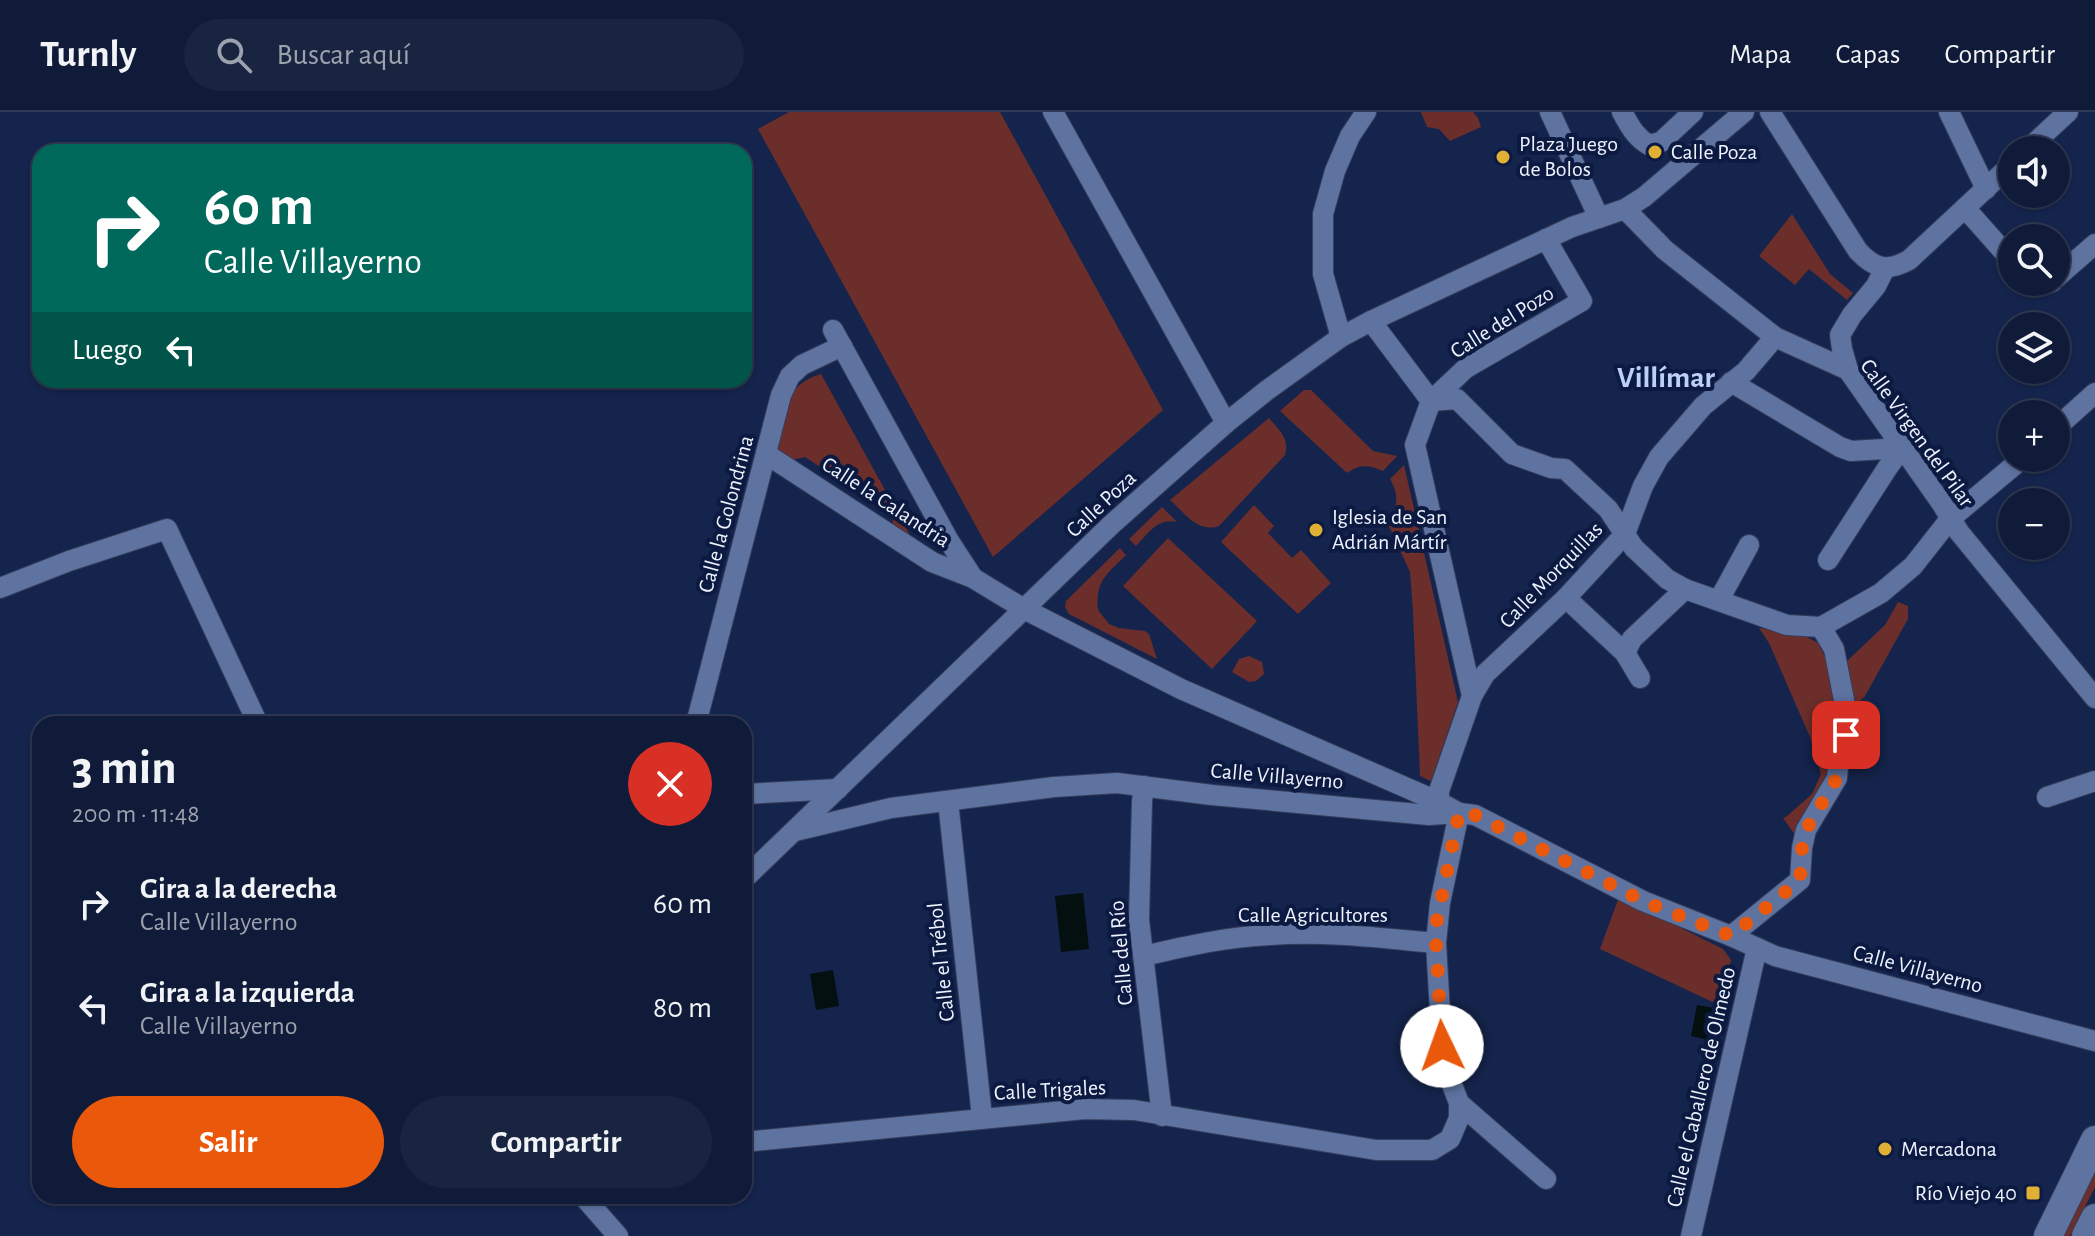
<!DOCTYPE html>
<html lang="es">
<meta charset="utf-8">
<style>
body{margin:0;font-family:"Alegreya Sans",sans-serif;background:#192441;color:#f1f3f6;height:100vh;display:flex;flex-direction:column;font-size:30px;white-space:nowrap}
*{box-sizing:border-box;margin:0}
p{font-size:26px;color:#9ca1ae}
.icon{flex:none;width:44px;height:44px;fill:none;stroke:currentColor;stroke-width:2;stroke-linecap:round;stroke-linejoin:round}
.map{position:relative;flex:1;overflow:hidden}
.panel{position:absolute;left:32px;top:604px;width:720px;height:488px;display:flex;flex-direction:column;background:#101b39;border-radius:24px;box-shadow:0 2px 6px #0004,0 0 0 2px #303953}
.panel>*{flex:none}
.top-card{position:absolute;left:32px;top:32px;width:720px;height:244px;border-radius:24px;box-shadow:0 2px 6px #0004,0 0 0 2px #303953;background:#00695c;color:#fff;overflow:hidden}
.fabs{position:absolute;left:1998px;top:24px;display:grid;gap:16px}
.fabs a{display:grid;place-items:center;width:72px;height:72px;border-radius:50%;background:#101b39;box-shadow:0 2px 6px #0004,0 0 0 2px #303953;font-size:40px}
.pin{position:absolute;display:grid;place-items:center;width:68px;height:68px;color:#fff;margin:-34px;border-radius:16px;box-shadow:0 4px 12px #0006}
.me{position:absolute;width:88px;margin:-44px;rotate:357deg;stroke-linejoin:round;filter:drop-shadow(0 0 6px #0008)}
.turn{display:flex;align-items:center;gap:28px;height:168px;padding:0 40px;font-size:36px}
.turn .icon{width:104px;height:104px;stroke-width:2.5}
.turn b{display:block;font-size:56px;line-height:68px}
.then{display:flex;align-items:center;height:76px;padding:0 40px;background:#0003;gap:16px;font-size:30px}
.round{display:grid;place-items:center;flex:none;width:84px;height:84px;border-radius:42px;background:#192441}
.summary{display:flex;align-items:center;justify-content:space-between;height:136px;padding:0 40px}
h1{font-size:48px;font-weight:700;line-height:60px}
.cta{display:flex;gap:16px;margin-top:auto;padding:16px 40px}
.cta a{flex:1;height:92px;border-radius:48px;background:#ea580c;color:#fff;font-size:32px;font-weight:700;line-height:92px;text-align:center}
.cta a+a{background:#192441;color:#f1f3f6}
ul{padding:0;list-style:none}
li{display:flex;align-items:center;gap:24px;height:104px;padding:0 40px}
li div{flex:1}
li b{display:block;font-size:30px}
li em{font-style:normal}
header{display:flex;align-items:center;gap:48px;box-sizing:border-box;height:112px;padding:0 40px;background:#101b39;border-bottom:2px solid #303953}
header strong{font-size:38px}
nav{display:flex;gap:44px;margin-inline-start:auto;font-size:28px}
.search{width:560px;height:72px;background:#192441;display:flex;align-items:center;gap:20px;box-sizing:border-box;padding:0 28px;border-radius:44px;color:#9ca1ae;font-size:30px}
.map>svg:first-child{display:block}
</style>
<header>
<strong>Turnly</strong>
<div class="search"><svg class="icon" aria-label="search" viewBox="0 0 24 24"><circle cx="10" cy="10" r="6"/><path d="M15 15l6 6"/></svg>Buscar aquí</div>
<nav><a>Mapa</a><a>Capas</a><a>Compartir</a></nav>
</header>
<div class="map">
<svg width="2095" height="1124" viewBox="0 0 2095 1124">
<rect width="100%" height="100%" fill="#15244c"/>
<g fill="#6c2e2a">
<path d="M 789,0 L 1000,0 L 1163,298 L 993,445 L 758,17 Z"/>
<path d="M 1421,0 L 1473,0 L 1478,6 L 1481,15 L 1450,29 L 1439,17 L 1427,15 Z"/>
<path d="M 1792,102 L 1830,162 L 1853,181 L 1847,188 L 1809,157 L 1795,173 L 1759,144 Z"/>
<path d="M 821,262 L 911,425 L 893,414 L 892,402 L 805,345 L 792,348 L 780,340 L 777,334 C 786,301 783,273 821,262 Z"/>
<path d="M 1304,278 L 1311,278 L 1373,339 L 1397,344 L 1383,359 C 1369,353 1360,352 1347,361 L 1280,299 Z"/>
<path d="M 1269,306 C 1279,318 1290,326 1285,343 L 1219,414 C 1197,421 1186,402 1170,388 Z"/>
<path d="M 1404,353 L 1458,590 L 1431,669 L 1420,664 L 1413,500 L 1410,460 L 1388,412 C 1397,396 1400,384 1390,367 Z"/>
<path d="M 1254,393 L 1274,414 L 1268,421 L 1292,446 L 1301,438 L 1331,471 L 1298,502 L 1221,430 Z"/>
<path d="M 1162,395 L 1177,410 C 1157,406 1149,421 1136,434 L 1129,427 Z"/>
<path d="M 1168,426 L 1257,509 L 1212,557 L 1123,474 Z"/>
<path d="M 1120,436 L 1126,443 C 1107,462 1095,469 1098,498 L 1109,512 L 1119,516 L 1145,519 L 1149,522 L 1157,547 L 1069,502 L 1065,495 L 1066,489 Z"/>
<path d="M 1898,490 L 1908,494 L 1908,507 L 1865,584 L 1854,595 L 1846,550 L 1885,513 Z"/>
<path d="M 1759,516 L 1803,523 L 1818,531 L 1829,553 L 1839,600 L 1838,623 L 1831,659 L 1795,723 L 1783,706 L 1786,705 L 1812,682 L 1821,662 L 1810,625 L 1769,531 Z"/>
<path d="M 1249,544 L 1262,550 L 1264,562 L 1256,569 L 1249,570 L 1232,560 L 1239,547 Z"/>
<path d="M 1619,785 L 1723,837 L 1731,848 L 1721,894 L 1600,837 Z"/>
<path d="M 2095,1056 L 2095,1075 L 2070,1124 L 2062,1124 Z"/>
</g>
<g fill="#040f10">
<path d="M 1083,781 L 1089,837 L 1061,840 L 1055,784 Z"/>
<path d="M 833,858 L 839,894 L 816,898 L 810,862 Z"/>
<path d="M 1697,893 L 1719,897 L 1712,929 L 1691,924 Z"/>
</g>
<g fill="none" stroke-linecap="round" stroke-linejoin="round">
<defs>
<g id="minor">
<path d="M 1053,0 L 1226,311"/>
<path d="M 1550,0 L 1599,106"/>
<path d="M 1622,0 C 1630,14 1635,25 1649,33 L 1661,30 L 1693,0"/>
<path d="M 1770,0 L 1858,139 C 1875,157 1887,160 1909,148 L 2012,52"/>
<path d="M 1949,0 L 1986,77"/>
<path d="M 2027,38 L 2068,0"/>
<path d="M 1965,96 L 2012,149"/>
<path d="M 1625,97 L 1665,138 L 1775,225 L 1848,258 L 1942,392 L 1959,420 L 2095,586"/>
<path d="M 2056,166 L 2095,132"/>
<path d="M 2031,170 C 2039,174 2044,174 2052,170"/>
<path d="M 1371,209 L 1431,289 L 1457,287 L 1512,342 L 1551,356 L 1565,357 L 1608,397 L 1634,436 L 1667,467 L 1685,477 L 1787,513 L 1821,515 L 1881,481 L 1913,454 L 1950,407 L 2023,346"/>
<path d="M 833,218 L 949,429 L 973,466"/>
<path d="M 1341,225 L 1323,162 L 1323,102 L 1335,59 L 1350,24 L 1366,0"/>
<path d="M 1848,258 L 1842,237 L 1840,223 L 1852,203 L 1876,174 L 1885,156"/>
<path d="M 1731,270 L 1840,335 L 1851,339 L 1902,336"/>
<path d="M 2056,316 L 2095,281"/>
<path d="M 766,342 L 932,450 L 973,466 L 1024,497 L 1181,577 L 1439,690 L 1459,701"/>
<path d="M 1828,448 L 1888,355 L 1902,336"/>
<path d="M 0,476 L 69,449 L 167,417 L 258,612"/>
<path d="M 1566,486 L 1625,541 L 1640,566"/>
<path d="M 1719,488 L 1749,433"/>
<path d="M 1625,541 L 1632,527 L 1685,477"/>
<path d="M 1472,584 L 1485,562 L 1566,486 L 1625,422 L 1643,374 L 1659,345 L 1703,294 L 1746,259 L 1775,225"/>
<path d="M 696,612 L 781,283 L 790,264 L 802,253 L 842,234"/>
<path d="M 1144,674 L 1142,689 L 1139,808 L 1162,1004"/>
<path d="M 744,682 L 838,677"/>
<path d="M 2047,685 L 2095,669"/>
<path d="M 948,689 L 982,1005"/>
<path d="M 1439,690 L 1439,679 L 1472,584 L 1415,333 L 1431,289 L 1466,256 L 1582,189 L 1546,127"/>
<path d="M 795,719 L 891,696 L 1054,675 L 1117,671 L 1212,683 L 1429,703 L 1459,701 L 1475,703 L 1643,789 L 1731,824 L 1775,844 L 2095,929"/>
<path d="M 744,767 L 1112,412 L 1226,311 L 1266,279 L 1341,225 L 1371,209 L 1572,115 L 1625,97 L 1644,85 L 1744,0"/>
<path d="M 1731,824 L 1800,768 L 1802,736 L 1806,718 L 1837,666 L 1839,644 L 1846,623 L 1844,588 L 1834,537 L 1821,515"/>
<path d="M 1144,844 C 1186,834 1227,825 1270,823 C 1325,819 1381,826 1436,831"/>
<path d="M 1459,991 L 1546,1067"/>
<path d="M 744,1030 L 1085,997 L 1134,998 L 1376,1038 L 1432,1038 L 1450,1027 L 1459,1006 L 1459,991 L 1448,962 L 1442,934 L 1436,831 L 1440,791 L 1459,701"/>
<path d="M 583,1084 L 618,1124"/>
<path d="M 1691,1124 L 1757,836"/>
</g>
<g id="secondary">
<path d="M 2048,1124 L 2095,1028"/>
<path d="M 2086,1124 L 2095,1106"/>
</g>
</defs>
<use href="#minor" stroke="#363e5d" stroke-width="22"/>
<use href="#secondary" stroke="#363e5d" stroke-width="30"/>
<use href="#minor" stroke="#5f73a1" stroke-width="20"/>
<use href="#secondary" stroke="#5f73a1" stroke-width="28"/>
</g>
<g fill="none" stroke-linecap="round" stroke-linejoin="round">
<path stroke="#ea580c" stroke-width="14" stroke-dasharray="0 25.2" d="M 1442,934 L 1436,831 L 1437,808 L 1459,701 L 1475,703 L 1643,789 L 1731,824 L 1800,768 L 1802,736 L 1806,718 L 1837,666 L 1839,644 L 1846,623"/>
</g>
<g fill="#e0b034" stroke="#0c1a41" stroke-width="3">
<circle cx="1655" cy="40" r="8"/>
<circle cx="1503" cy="45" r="8"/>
<circle cx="1316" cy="418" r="8"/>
<circle cx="1885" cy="1037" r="8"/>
<rect x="2025" y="1073" width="16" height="16" rx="4"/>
</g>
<g text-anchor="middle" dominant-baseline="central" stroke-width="8" stroke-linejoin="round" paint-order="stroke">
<g font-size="22" fill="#edf2fd" stroke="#0c1a41" text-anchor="start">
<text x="1519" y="32">Plaza Juego<tspan x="1519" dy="25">de Bolos</tspan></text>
<text x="1671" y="40">Calle Poza</text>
<text x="1332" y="405">Iglesia de San<tspan x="1332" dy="25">Adrián Mártír</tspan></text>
<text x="1901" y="1037">Mercadona</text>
<text x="2017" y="1081" text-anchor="end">Río Viejo 40</text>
</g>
<g font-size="22" fill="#edf2fd" stroke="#0c1a41">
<text transform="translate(1502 210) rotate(-32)">Calle del Pozo</text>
<text transform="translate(1917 321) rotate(54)">Calle Virgen del Pilar</text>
<text transform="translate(886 390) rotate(33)">Calle la Calandria</text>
<text transform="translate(1101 392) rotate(-43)">Calle Poza</text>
<text transform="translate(726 402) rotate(-75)">Calle la Golondrina</text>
<text transform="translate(1551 463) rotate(-46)">Calle Morquillas</text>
<text transform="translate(1277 664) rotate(5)">Calle Villayerno</text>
<text x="1313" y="803">Calle Agricultores</text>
<text transform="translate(1121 841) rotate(-95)">Calle del Río</text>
<text transform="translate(941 850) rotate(-96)">Calle el Trébol</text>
<text transform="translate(1918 857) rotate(15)">Calle Villayerno</text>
<text transform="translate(1701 975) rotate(-77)">Calle el Caballero de Olmedo</text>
<text transform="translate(1050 978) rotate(-3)">Calle Trigales</text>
</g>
<g font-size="30" font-weight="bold" fill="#bccff8" stroke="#0c1a41">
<text x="1666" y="266">Villímar</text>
</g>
</g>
</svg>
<div class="fabs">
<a><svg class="icon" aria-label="sound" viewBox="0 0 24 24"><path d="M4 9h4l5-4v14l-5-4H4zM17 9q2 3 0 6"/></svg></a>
<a><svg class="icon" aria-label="search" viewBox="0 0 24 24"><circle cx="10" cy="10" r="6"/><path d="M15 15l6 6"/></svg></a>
<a><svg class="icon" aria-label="layers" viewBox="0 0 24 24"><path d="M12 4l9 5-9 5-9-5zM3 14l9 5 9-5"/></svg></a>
<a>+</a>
<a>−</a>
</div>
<div class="pin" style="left:1846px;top:623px;background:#d93025"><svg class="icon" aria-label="arrive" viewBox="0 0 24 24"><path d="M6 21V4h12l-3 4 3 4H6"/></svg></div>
<svg class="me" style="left:1442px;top:934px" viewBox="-20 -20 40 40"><circle r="19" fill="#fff"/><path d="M0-13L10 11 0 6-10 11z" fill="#ea580c"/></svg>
<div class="top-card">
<div class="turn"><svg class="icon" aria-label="right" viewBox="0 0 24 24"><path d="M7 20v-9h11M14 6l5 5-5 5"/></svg><div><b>60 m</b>Calle Villayerno</div></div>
<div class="then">Luego<svg class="icon" aria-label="left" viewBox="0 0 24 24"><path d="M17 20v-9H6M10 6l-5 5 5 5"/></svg></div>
</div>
<section class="panel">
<div class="summary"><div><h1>3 min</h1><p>200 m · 11:48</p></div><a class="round" style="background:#d93025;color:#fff"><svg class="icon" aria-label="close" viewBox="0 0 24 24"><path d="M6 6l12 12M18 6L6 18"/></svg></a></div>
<ul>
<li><svg class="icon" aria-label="right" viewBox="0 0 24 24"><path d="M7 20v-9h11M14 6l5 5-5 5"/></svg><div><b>Gira a la derecha</b><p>Calle Villayerno</p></div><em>60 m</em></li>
<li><svg class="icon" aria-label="left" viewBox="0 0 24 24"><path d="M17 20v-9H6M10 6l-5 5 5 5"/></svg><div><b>Gira a la izquierda</b><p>Calle Villayerno</p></div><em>80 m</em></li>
</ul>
<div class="cta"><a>Salir</a><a>Compartir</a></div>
</section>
</div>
